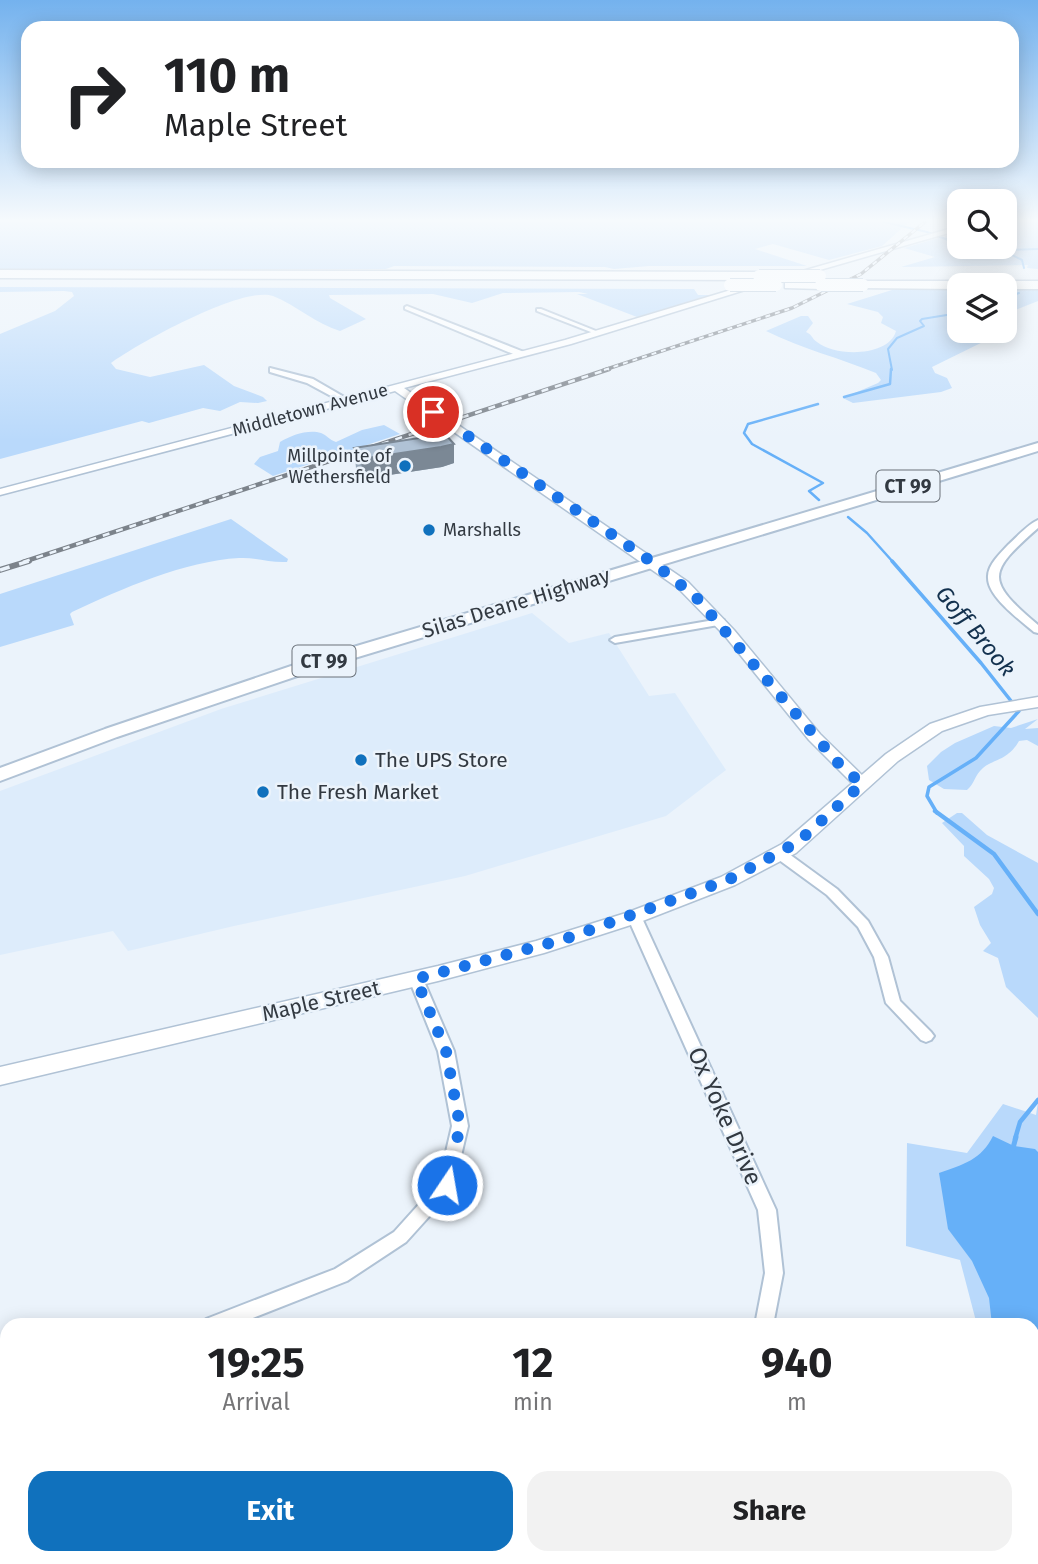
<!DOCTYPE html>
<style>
body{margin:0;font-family:"Fira Sans",sans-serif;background:#f2f2f2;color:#202124;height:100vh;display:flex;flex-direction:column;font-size:26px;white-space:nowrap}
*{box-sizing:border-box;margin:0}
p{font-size:23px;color:#757577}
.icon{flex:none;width:38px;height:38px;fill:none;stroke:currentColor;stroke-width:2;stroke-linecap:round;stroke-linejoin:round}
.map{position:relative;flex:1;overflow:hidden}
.side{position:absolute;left:0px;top:1318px;width:1040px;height:247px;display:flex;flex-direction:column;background:#fff;border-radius:21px 21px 0 0;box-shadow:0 4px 18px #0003}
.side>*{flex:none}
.hud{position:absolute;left:21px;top:21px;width:998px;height:147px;border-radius:21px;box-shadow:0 4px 18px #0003;background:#fff;color:#202124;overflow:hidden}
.fabs{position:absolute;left:947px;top:189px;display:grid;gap:14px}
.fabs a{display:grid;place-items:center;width:70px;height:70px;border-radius:14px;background:#fff;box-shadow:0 4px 18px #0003;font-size:35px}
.pin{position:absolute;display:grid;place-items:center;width:60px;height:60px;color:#fff;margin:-30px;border:4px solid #fff;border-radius:50%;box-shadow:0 2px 7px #0007}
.me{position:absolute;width:77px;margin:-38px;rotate:12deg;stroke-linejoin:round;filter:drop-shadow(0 0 5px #0008)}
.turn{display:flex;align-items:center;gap:24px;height:147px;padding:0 28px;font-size:32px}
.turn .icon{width:91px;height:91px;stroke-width:2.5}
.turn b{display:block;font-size:49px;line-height:60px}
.eta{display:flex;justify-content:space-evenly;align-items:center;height:119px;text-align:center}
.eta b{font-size:42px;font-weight:700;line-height:49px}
.button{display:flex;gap:14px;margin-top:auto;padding:14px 28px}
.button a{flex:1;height:80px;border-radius:21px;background:#1071bd;color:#fff;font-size:28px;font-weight:700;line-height:80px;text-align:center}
.button a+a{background:#f2f2f2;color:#202124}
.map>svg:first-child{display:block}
</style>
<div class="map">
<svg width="1038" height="1564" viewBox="0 0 1038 1564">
<rect width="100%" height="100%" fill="#ebf3fb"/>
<path fill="#ddecfb" d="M 532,613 L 569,643 L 609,633 L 649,696 L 675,693 L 726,770 L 666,816 L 465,876 L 234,926 L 128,951 L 113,931 L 0,955 L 0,791 L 221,709 Z"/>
<g fill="#b9d9fb">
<path d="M 0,222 L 909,222 L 882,246 L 829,260 L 773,244 L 755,249 L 807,266 L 649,266 L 614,269 L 605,267 L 394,266 L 386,269 L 0,270 Z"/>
<path d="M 1005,222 L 1038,222 L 1038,269 L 1027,268 L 1028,265 L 901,267 L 935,257 L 904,248 L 959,232 L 959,247 L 1004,247 Z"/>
<path d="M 0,287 L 685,289 L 694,289 L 698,295 L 711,295 L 637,317 L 577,294 L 588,294 L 579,292 L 503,293 L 472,303 L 433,294 L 329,295 L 330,298 L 366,319 L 340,331 C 316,324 296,305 273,296 C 243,285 137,344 111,363 L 116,369 L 150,377 L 204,365 L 234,386 L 263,397 L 267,401 L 258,403 L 240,402 L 220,411 L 203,408 L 149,423 L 142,421 L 0,459 L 0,334 L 55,311 L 74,296 L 72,292 L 64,291 L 0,292 Z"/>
<path d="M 959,289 L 959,331 L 994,331 L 993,337 L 932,367 L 935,373 L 947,378 L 952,388 L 941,392 L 853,403 L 843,398 L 878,383 L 881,380 L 876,373 C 840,358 802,349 766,331 L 801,316 L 808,316 L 813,323 L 806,332 C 813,335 811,338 817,342 C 835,357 889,357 896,331 L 881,323 L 883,317 L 878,312 L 847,304 L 892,290 Z"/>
<path d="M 1005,289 L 1038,289 L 1038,301 L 1005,314 Z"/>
<path d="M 384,425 L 400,434 L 273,476 L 254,464 L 260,457 L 278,451 L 280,442 C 291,435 309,429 321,433 C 327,435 329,440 336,442 L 362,430 Z"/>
<path d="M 231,519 L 288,559 L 287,562 C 270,563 256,557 239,558 C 185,561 121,589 72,612 L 70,614 L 74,625 L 0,647 L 0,594 Z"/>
<path d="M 1038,719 L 1025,729 L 1038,728 L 1038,746 L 1027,740 L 1019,741 C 1006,763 991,758 980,771 C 974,778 974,784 967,790 L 944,789 L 929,780 L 927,766 L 941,752 L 955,743 L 994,726 L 1011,728 Z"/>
<path d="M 957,813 L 962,813 L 987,835 L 1038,863 L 1038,1018 L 1006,987 L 998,958 L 983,951 L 991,943 L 980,925 L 974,907 L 992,894 L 994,888 L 989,879 L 964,856 L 964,846 L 942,823 Z"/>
<path d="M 1038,1102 L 1038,1564 L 915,1564 L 919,1558 L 1032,1558 L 1032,1325 L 977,1325 L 960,1260 L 906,1246 L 907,1143 L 967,1153 L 1003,1104 L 1036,1115 Z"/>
</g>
<path fill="#66b0f8" d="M 993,1136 L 1014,1146 L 1035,1149 L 1038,1152 L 1038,1564 L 920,1564 L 924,1558 L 1032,1558 L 1032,1325 L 992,1325 L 989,1298 L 972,1261 L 948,1229 L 939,1173 C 963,1165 982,1159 993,1136 Z"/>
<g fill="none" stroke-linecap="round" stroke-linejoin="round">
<g stroke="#66b0f8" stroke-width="2">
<path d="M 884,222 L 927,232 L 959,244"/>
<path d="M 976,247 L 1004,251 L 1022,260 L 1024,268"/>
<path d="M 1005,250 L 1038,249"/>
<path d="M 1004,299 L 1019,293"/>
<path d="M 892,370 L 888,349 L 897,338 L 924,326 L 920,321 L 922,319 L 959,313"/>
</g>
<g stroke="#66b0f8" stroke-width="2.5">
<path d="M 844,397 L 890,384 L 891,369"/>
<path d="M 818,404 L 748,424 L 744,433 L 752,444 L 823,483 L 809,491 L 819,500"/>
<path d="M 848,517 L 867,533 L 893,562"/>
</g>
<path stroke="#66b0f8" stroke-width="3.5" d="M 892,561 L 981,663 L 1019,711 L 976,758 L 929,787 L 927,796 L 937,813"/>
<g stroke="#66b0f8" stroke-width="4.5">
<path d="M 935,811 L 994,854 L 1038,914"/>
<path d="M 1015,1139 L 1020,1122 L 1038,1100"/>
</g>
<path stroke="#66b0f8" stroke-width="5" d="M 1013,1148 L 1016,1137"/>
<defs>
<g id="minor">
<path d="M 407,306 L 524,352 L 525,354 L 518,356 L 405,309 L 405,307 Z"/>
<path d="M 537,309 L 541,309 L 601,333 L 596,334 L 537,311 Z"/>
<path d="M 270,368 L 313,379 L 351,401 L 344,403 L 307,383 L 270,372 Z"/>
<path d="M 1038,520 L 1038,528 C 987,573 985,580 1038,625 L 1038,633 L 1034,632 C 1020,620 988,597 988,578 C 987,565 1000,554 1008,545 C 1017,537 1027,525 1038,520 Z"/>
<path d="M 720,619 L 724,620 L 724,624 L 615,643 L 610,640 L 615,637 Z"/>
<path d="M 780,850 L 785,851 L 837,889 L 868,921 L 888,957 L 900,1001 L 931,1032 L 934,1036 L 931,1040 L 926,1042 L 921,1040 L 886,1003 L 874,957 L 858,927 L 827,895 L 775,857 L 773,854 L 775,851 Z"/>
<path d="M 634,911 L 639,913 L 641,916 L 776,1210 L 783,1273 L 773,1325 L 755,1325 L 765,1273 L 758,1210 L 627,916 L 629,913 Z"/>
<path d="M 416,974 L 421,975 L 423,979 L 454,1051 L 468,1126 L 453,1190 L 406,1242 L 347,1281 L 235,1325 L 204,1325 L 206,1319 L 335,1269 L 394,1232 L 439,1182 L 452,1126 L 438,1051 L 409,979 L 411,975 Z"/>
<path d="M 327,1558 L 351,1558 L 354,1564 L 330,1564 Z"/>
<path d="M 666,1558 L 689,1558 L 686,1564 L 663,1564 Z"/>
</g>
<g id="tertiary">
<path d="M 959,226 L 959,230 L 792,278 L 785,276 Z"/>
<path d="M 754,283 L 761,285 L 571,344 L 404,388 L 688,582 L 734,630 L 820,734 L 868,781 L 870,784 L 868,787 L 856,787 L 809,740 L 725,636 L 678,588 L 395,391 L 0,495 L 0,489 L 565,340 Z"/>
</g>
<path id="secondary" d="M 1038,697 L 1038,707 L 988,715 L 942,731 L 898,761 L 796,853 L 735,885 L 640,922 L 544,953 L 438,981 L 0,1085 L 0,1067 L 438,966 L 536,941 L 626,913 L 721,877 L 782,844 L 886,754 L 930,724 L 980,707 Z"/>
<path id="primary" d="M 1038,443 L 1038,451 L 315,670 L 117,737 L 0,781 L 0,768 L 105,729 L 303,662 Z"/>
<g id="motorway">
<path d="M 0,270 L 759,272 L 765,276 L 759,280 L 0,278 Z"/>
<path d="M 789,281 L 821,281 L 827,285 L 821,289 L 785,288 L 785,282 Z"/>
<path d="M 863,281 L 1038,281 L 1038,289 L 1004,289 L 1004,285 L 959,285 L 959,289 L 859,288 L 859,282 Z"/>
</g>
</defs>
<use href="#minor" stroke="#b0c2d5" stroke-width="4"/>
<use href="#tertiary" stroke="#b0c2d5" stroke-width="3"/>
<use href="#secondary" stroke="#b0c2d5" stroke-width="3"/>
<use href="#primary" stroke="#b0c2d5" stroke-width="4"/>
<use href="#motorway" stroke="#b0c2d5" stroke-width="3"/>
<use href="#minor" fill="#fff" fill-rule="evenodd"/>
<use href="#tertiary" fill="#fff" fill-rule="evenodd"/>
<use href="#secondary" fill="#fff" fill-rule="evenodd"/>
<use href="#primary" fill="#fff" fill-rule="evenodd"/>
<use href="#motorway" fill="#fff" fill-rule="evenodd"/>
<defs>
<path id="rail-far2" d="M 604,370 L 792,308 L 861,274 L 925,222"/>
<path id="rail-far1" d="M 23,562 L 609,369"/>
<path id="rail" d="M 0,570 L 29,561"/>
</defs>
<use href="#rail-far2" stroke="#7c838b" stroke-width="3.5"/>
<use href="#rail-far1" stroke="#7c838b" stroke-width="4.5"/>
<use href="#rail" stroke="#7c838b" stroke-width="6"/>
<use href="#rail-far2" stroke="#ebf3fb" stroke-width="2" stroke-dasharray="5" stroke-linecap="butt"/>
<use href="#rail-far1" stroke="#ebf3fb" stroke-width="2.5" stroke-dasharray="7" stroke-linecap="butt"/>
<use href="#rail" stroke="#ebf3fb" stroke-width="3.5" stroke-dasharray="10" stroke-linecap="butt"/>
<defs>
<g id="motorway-bridge">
<path d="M 759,276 L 820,276"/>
<path d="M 730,285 L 776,285"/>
<path d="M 821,285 L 863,285"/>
</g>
</defs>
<use href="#motorway-bridge" stroke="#b0c2d5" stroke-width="14" stroke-linecap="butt"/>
<use href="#motorway-bridge" stroke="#fff" stroke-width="12"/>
</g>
<path fill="#97a7b7" d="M 354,448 L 454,463 L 442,467 L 363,479 L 356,468 Z"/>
<path fill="#7b8895" d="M 454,444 L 454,463 L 442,467 L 363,479 L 361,459 Z"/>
<path fill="#b0c2d5" stroke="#7b8895" stroke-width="2" d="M 445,434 L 454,444 L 441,447 L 361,459 L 354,448 Z"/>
<linearGradient id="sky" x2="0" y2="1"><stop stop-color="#74b2ee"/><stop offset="0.5" stop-color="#f6fafd"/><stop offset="1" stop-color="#f6fafd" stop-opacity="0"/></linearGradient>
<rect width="1038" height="441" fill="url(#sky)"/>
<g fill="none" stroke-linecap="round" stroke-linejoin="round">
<path stroke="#1a73e8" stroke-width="12" stroke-dasharray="0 21.6" d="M 433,412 L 652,562 L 695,596 L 839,764 L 862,784 L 798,842 L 728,880 L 565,939 L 416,979 L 446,1051 L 460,1126 L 447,1185"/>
</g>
<g fill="#1071bd" stroke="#ebf3fb" stroke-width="2.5">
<circle cx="405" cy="466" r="7"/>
<circle cx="429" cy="530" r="7"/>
<circle cx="361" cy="760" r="7"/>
<circle cx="263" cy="792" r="7"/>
</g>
<g text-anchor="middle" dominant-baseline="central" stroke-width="5" stroke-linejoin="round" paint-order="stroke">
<g font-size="18" fill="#323941" stroke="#ebf3fb">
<text transform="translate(310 410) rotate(-15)">Middletown Avenue</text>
</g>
<g font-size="18" fill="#323941" stroke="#ebf3fb" text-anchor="end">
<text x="391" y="456">Millpointe of<tspan x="391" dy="21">Wethersfield</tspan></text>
<text x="443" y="530" text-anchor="start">Marshalls</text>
</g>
<g fill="#ebf3fb" stroke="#6a7179" stroke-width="2">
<rect x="876.5" y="470.5" width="63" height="31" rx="5"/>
<rect x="292.5" y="645.5" width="63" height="31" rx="5"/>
</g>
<g font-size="19" font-weight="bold" fill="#323941">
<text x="908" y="486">CT 99</text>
<text x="324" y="661">CT 99</text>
</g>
<g font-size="21" fill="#323941" stroke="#ebf3fb">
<text transform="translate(516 603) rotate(-17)">Silas Deane Highway</text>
<text transform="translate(321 1001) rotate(-13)">Maple Street</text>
</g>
<g font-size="21" fill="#323941" stroke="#ebf3fb" text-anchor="start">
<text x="375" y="760">The UPS Store</text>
<text x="277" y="792">The Fresh Market</text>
</g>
<g font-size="23" font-style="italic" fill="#13314e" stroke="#ebf3fb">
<text transform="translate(976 631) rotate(50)">Goff Brook</text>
</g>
<g font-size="24" fill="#323941" stroke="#ebf3fb">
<text transform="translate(725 1116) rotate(66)">Ox Yoke Drive</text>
</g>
</g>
</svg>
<div class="fabs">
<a><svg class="icon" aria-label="search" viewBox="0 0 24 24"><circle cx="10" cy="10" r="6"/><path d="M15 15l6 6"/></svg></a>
<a><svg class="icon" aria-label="layers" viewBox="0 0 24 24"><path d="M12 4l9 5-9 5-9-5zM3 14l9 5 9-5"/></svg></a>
</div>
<div class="pin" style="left:433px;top:412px;background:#d93025"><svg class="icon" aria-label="arrive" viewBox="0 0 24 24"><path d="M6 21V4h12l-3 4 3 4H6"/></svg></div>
<svg class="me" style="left:447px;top:1185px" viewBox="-20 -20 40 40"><circle r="17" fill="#1a73e8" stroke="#fff" stroke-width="3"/><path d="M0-11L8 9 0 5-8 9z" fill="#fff"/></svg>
<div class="hud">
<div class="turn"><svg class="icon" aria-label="right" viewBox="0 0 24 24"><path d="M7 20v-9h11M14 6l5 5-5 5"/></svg><div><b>110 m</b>Maple Street</div></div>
</div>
<section class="side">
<div class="eta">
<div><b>19:25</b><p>Arrival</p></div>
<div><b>12</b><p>min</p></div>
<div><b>940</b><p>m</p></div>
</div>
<div class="button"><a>Exit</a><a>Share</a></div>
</section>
</div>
